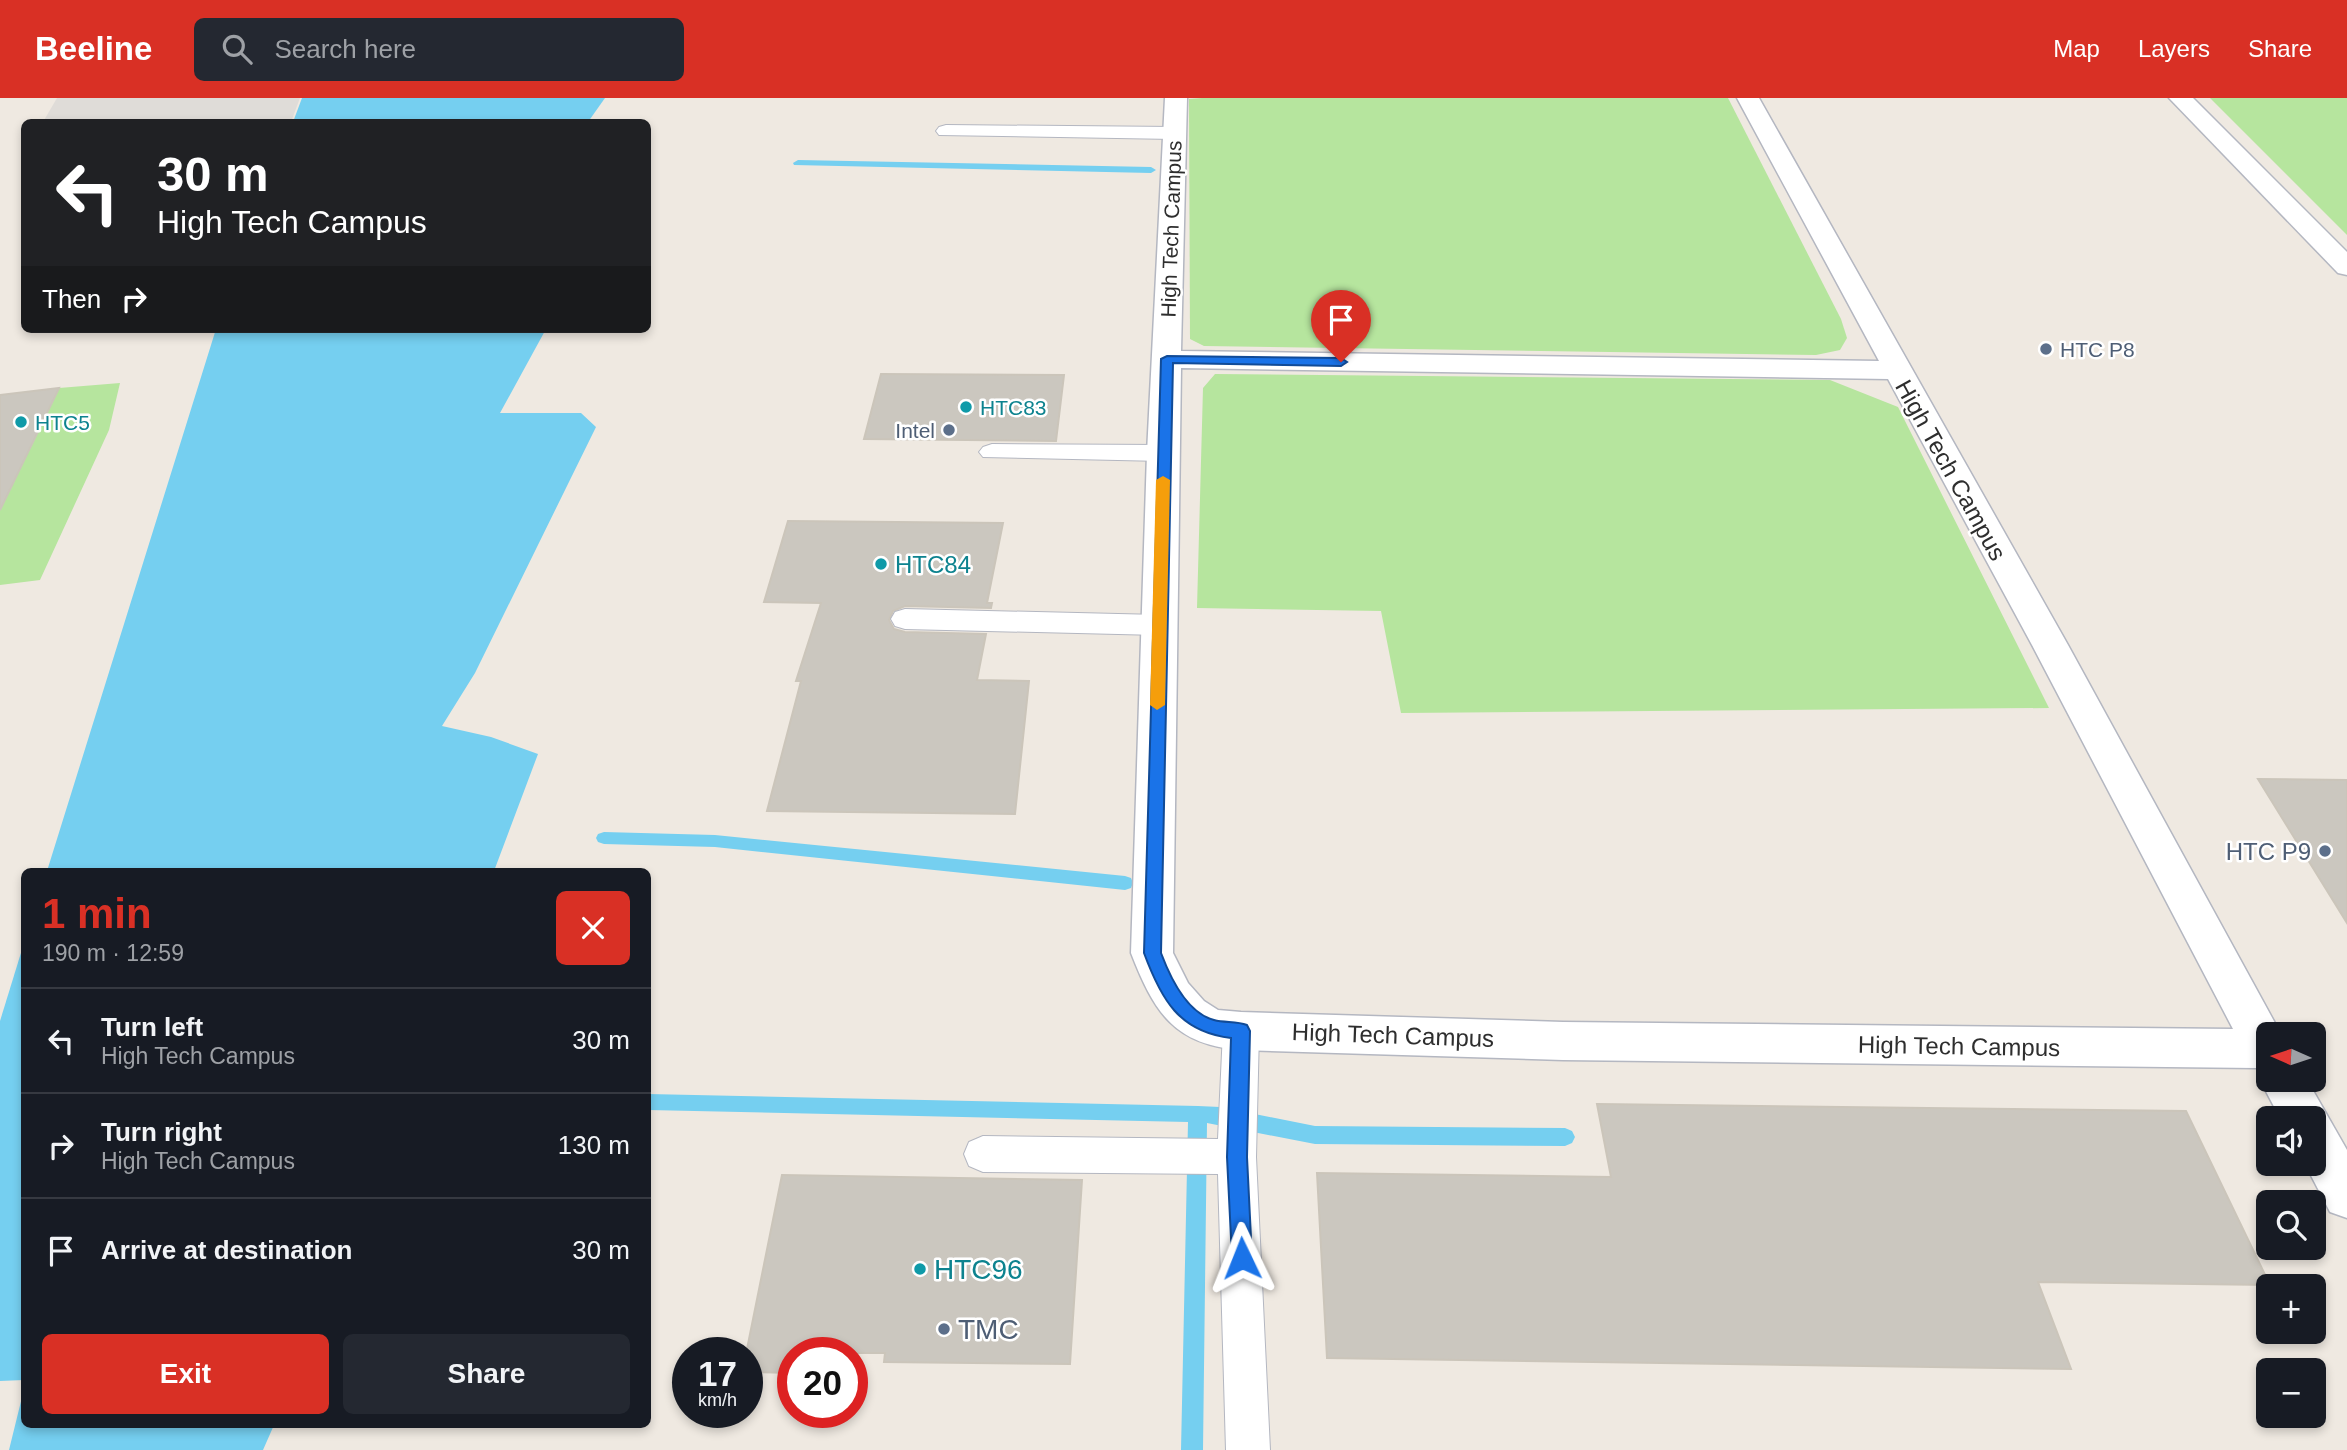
<!DOCTYPE html>
<meta charset="utf-8">
<style>
body{margin:0;font-family:Helvetica,sans-serif;background:#242831;color:#f1f3f6;height:100vh;display:flex;flex-direction:column;font-size:26px;white-space:nowrap}
*{box-sizing:border-box;margin:0}
p{font-size:23px;color:#9ea1a6}
.icon{flex:none;width:38px;height:38px;fill:none;stroke:currentColor;stroke-width:2;stroke-linecap:round;stroke-linejoin:round}
.map{position:relative;flex:1;overflow:hidden}
.panel{position:absolute;left:21px;top:770px;width:630px;height:560px;display:flex;flex-direction:column;background:#171b24;border-radius:10px;box-shadow:0 4px 10px #0003}
.panel>*{flex:none}
.guide{position:absolute;left:21px;top:21px;width:630px;height:214px;border-radius:10px;box-shadow:0 4px 10px #0003;background:#202124;color:#fff;overflow:hidden}
.needle{width:46px;rotate:273deg}
.buttons{position:absolute;left:2256px;top:924px;display:grid;gap:14px}
.buttons a{display:grid;place-items:center;width:70px;height:70px;border-radius:10px;background:#171b24;box-shadow:0 4px 10px #0003;font-size:35px}
.speed{position:absolute;left:672px;top:1239px;display:flex;gap:14px;font-size:35px;font-weight:700;text-align:center}
.speed>*{display:grid;place-content:center;width:91px;height:91px;border-radius:50%;background:#171b24;box-shadow:0 4px 10px #0003;line-height:1}
.speed small{font-size:18px;font-weight:400}
.speed .limit{border:10px solid #d22;background:#fff;color:#111}
.pin{position:absolute;display:grid;place-items:center;width:60px;height:60px;color:#fff;margin:-72px -30px;border-radius:50% 50% 50% 0;rotate:-45deg;box-shadow:0 0 7px #0007}
.pin .icon{rotate:45deg}
.me{position:absolute;width:77px;margin:-38px;rotate:358deg;stroke-linejoin:round;filter:drop-shadow(0 0 5px #0008)}
.turn{display:flex;align-items:center;gap:24px;height:147px;padding:0 21px;font-size:32px}
.turn .icon{width:91px;height:91px;stroke-width:2.5}
.turn b{display:block;font-size:49px;line-height:60px}
.then{display:flex;align-items:center;height:66px;padding:0 21px;background:#0003;gap:14px;font-size:26px}
.round{display:grid;place-items:center;flex:none;width:74px;height:74px;border-radius:10px;background:#242831}
.overview{display:flex;align-items:center;justify-content:space-between;height:119px;padding:0 21px}
h1{font-size:42px;font-weight:700;line-height:52px;color:#d93025}
.button{display:flex;gap:14px;margin-top:auto;padding:14px 21px}
.button a{flex:1;height:80px;border-radius:10px;background:#d93025;color:#fff;font-size:28px;font-weight:700;line-height:80px;text-align:center}
.button a+a{background:#242831;color:#f1f3f6}
ul{padding:0;list-style:none}
li{display:flex;align-items:center;gap:21px;height:105px;padding:0 21px;border-top:2px solid #363941}
li div{flex:1}
li b{display:block;font-size:26px}
li em{font-style:normal}
header{display:flex;align-items:center;gap:42px;box-sizing:border-box;height:98px;padding:0 35px;background:#d93025;color:#fff}
header strong{font-size:33px}
nav{display:flex;gap:38px;margin-inline-start:auto;font-size:24px}
.search{width:490px;height:63px;background:#242831;display:flex;align-items:center;gap:18px;box-sizing:border-box;padding:0 24px;border-radius:10px;color:#9ea1a6;font-size:26px}
.map>svg:first-child{display:block}
</style>
<header>
<strong>Beeline</strong>
<div class="search"><svg class="icon" aria-label="search" viewBox="0 0 24 24"><circle cx="10" cy="10" r="6"/><path d="M15 15l6 6"/></svg>Search here</div>
<nav><a>Map</a><a>Layers</a><a>Share</a></nav>
</header>
<div class="map">
<svg width="2347" height="1352" viewBox="0 0 2347 1352">
<rect width="100%" height="100%" fill="#efe9e1"/>
<g fill="#b6e59e">
<path d="M 1202,0 L 1728,0 L 1841,221 L 1847,240 L 1840,252 L 1816,257 L 1204,248 L 1190,241 L 1189,1 Z"/>
<path d="M 2210,0 L 2347,0 L 2347,137 Z"/>
<path d="M 1215,276 L 1830,282 L 1898,309 L 2049,610 L 1401,615 L 1381,513 L 1197,510 L 1203,290 Z"/>
<path d="M 120,285 L 109,332 L 40,482 L 0,487 L 0,355 L 30,351 L 59,290 Z"/>
</g>
<path fill="#dfdcd8" d="M 57,0 L 300,0 L 291,24 L 43,24 Z"/>
<g fill="#75cff0">
<path d="M 302,0 L 605,0 L 588,24 L 293,24 Z"/>
<path d="M 216,231 L 546,231 L 500,315 L 581,315 L 596,329 L 475,575 L 442,628 L 491,639 L 538,656 L 494,773 L 47,773 Z"/>
<path d="M 24,845 L 24,1282 L 0,1283 L 0,923 Z"/>
<path d="M 24,1291 L 24,1326 L 274,1327 L 263,1352 L 9,1352 Z"/>
</g>
<g fill="none" stroke-linecap="round" stroke-linejoin="round">
<g fill="#75cff0" fill-rule="evenodd">
<path d="M 798,62 L 1151,69 L 1156,72 L 1151,75 L 794,67 L 793,65 Z"/>
<path d="M 604,734 L 715,737 L 1125,778 L 1131,780 L 1133,785 L 1131,790 L 1125,792 L 715,749 L 604,746 L 598,744 L 596,740 L 598,736 Z"/>
<path d="M 648,996 L 1198,1008 L 1220,1009 L 1315,1028 L 1565,1030 L 1572,1033 L 1575,1039 L 1572,1045 L 1565,1048 L 1315,1046 L 1207,1025 L 1203,1352 L 1181,1352 L 1188,1024 L 648,1012 Z"/>
</g>
</g>
<g fill="#cbc7bf" stroke="#cbc5ba" stroke-width="2">
<path d="M 881,276 L 1064,277 L 1056,343 L 864,341 Z"/>
<path d="M 59,290 L 0,412 L 0,297 Z"/>
<path d="M 788,423 L 1003,425 L 987,505 L 992,505 L 991,510 L 905,508 L 893,513 L 889,522 L 894,531 L 905,534 L 986,536 L 977,582 L 1029,583 L 1015,716 L 767,713 L 801,583 L 796,583 L 821,505 L 764,504 Z"/>
<path d="M 2258,681 L 2347,682 L 2347,825 Z"/>
<path d="M 1597,1006 L 2186,1013 L 2270,1187 L 2038,1184 L 2071,1271 L 1327,1260 L 1317,1075 L 1611,1079 Z"/>
<path d="M 782,1077 L 1082,1082 L 1070,1266 L 884,1264 L 885,1255 L 793,1255 L 793,1275 L 747,1274 L 747,1251 Z"/>
</g>
<g fill="none" stroke-linecap="round" stroke-linejoin="round">
<defs>
<g id="service">
<path d="M 946,27 L 1174,29 L 1184,35 L 1174,41 L 939,37 L 936,33 L 939,29 Z"/>
<path d="M 992,346 L 1163,347 L 1172,350 L 1176,355 L 1172,360 L 1163,363 L 983,359 L 979,354 L 983,349 Z"/>
<path d="M 905,511 L 1159,517 L 1169,520 L 1173,527 L 1169,534 L 1159,537 L 905,531 L 895,528 L 891,521 L 895,514 Z"/>
<path d="M 1241,917 L 1254,922 L 1259,933 L 1256,1059 L 1270,1352 L 1226,1352 L 1218,1076 L 983,1074 L 969,1068 L 964,1056 L 969,1044 L 983,1038 L 1218,1041 L 1223,933 L 1228,922 Z"/>
</g>
<path id="minor" d="M 1165,0 L 1187,0 L 1181,253 L 1879,263 L 1737,0 L 1759,0 L 2068,547 L 2281,936 L 2268,936 L 2268,982 L 2307,982 L 2347,1052 L 2347,1120 L 2330,1114 L 2305,1066 L 2314,1066 L 2314,1020 L 2280,1020 L 2260,982 L 2264,973 L 2256,970 L 1563,962 L 1241,952 C 1174,947 1154,914 1131,855 L 1147,355 ZM 1181,270 L 1888,281 L 2032,547 L 2233,931 L 1563,924 L 1241,914 L 1218,912 L 1204,903 L 1188,885 L 1173,855 Z"/>
<path id="tertiary" d="M 2169,0 L 2193,0 L 2347,154 L 2347,177 L 2338,175 Z"/>
</defs>
<use href="#service" stroke="#b4b7c1" stroke-width="2"/>
<use href="#minor" stroke="#b4b7c1" stroke-width="3"/>
<use href="#tertiary" stroke="#b4b7c1" stroke-width="3"/>
<use href="#service" fill="#fff" fill-rule="evenodd"/>
<use href="#minor" fill="#fff" fill-rule="evenodd"/>
<use href="#tertiary" fill="#fff" fill-rule="evenodd"/>
</g>
<path fill="#1a73e8" stroke="#114b97" stroke-width="2" d="M 1167,258 L 1341,260 L 1347,264 L 1341,268 L 1173,265 L 1161,855 C 1170,879 1187,915 1214,922 C 1225,925 1236,923 1247,927 L 1250,933 L 1247,1059 L 1252,1160 L 1249,1167 L 1242,1170 L 1235,1167 L 1232,1160 L 1227,1059 L 1231,940 C 1179,934 1161,901 1144,855 L 1161,261 Z"/>
<path fill="#f59e0b" d="M 1163,378 L 1170,382 L 1165,607 L 1157,612 L 1150,607 L 1156,382 Z"/>
<g fill="#5c6f8a" stroke="#fff" stroke-width="2.5">
<circle cx="2046" cy="251" r="7"/>
<circle cx="949" cy="332" r="7"/>
<circle cx="2325" cy="753" r="7"/>
<circle cx="944" cy="1231" r="7"/>
</g>
<g fill="#0f9aa8" stroke="#fff" stroke-width="2.5">
<circle cx="966" cy="309" r="7"/>
<circle cx="21" cy="324" r="7"/>
<circle cx="881" cy="466" r="7"/>
<circle cx="920" cy="1171" r="7"/>
</g>
<g text-anchor="middle" dominant-baseline="central" stroke-width="5" stroke-linejoin="round" paint-order="stroke">
<g font-size="21" fill="#2e2e2e" stroke="#fff">
<text transform="translate(1171 131) rotate(-88)">High Tech Campus</text>
</g>
<g font-size="21" fill="#4e5e75" stroke="#fff" text-anchor="start">
<text x="2060" y="251">HTC P8</text>
<text x="935" y="332" text-anchor="end">Intel</text>
</g>
<g font-size="21" fill="#0d838f" stroke="#fff" text-anchor="start">
<text x="980" y="309">HTC83</text>
<text x="35" y="324">HTC5</text>
</g>
<g font-size="24" fill="#2e2e2e" stroke="#fff">
<text transform="translate(1951 372) rotate(61)">High Tech Campus</text>
<text transform="translate(1393 937) rotate(2)">High Tech Campus</text>
<text transform="translate(1959 948) rotate(1)">High Tech Campus</text>
</g>
<g font-size="24" fill="#0d838f" stroke="#fff" text-anchor="start">
<text x="895" y="466">HTC84</text>
</g>
<g font-size="24" fill="#4e5e75" stroke="#fff" text-anchor="end">
<text x="2311" y="753">HTC P9</text>
</g>
<g font-size="28" fill="#0d838f" stroke="#fff" text-anchor="start">
<text x="934" y="1171">HTC96</text>
</g>
<g font-size="28" fill="#4e5e75" stroke="#fff" text-anchor="start">
<text x="958" y="1231">TMC</text>
</g>
</g>
</svg>
<div class="buttons">
<a><svg class="needle" viewBox="-14 -14 28 28"><path d="M0-13l5 13h-10z" fill="#e53935"/><path d="M0 13l5-13h-10z" fill="#9ea1a6"/></svg></a>
<a><svg class="icon" aria-label="sound" viewBox="0 0 24 24"><path d="M4 9h4l5-4v14l-5-4H4zM17 9q2 3 0 6"/></svg></a>
<a><svg class="icon" aria-label="search" viewBox="0 0 24 24"><circle cx="10" cy="10" r="6"/><path d="M15 15l6 6"/></svg></a>
<a>+</a>
<a>−</a>
</div>
<div class="speed"><div>17<small>km/h</small></div><div class="limit">20</div></div>
<div class="pin" style="left:1341px;top:264px;background:#d93025"><svg class="icon" aria-label="arrive" viewBox="0 0 24 24"><path d="M6 21V4h12l-3 4 3 4H6"/></svg></div>
<svg class="me" style="left:1242px;top:1160px" viewBox="-20 -20 40 40"><path d="M0-17L14 15 0 8-14 15z" fill="#1a73e8" stroke="#fff" stroke-width="4"/></svg>
<div class="guide">
<div class="turn"><svg class="icon" aria-label="left" viewBox="0 0 24 24"><path d="M17 20v-9H6M10 6l-5 5 5 5"/></svg><div><b>30 m</b>High Tech Campus</div></div>
<div class="then">Then<svg class="icon" aria-label="right" viewBox="0 0 24 24"><path d="M7 20v-9h11M14 6l5 5-5 5"/></svg></div>
</div>
<section class="panel">
<div class="overview"><div><h1>1 min</h1><p>190 m · 12:59</p></div><a class="round" style="background:#d93025;color:#fff"><svg class="icon" aria-label="close" viewBox="0 0 24 24"><path d="M6 6l12 12M18 6L6 18"/></svg></a></div>
<ul>
<li><svg class="icon" aria-label="left" viewBox="0 0 24 24"><path d="M17 20v-9H6M10 6l-5 5 5 5"/></svg><div><b>Turn left</b><p>High Tech Campus</p></div><em>30 m</em></li>
<li><svg class="icon" aria-label="right" viewBox="0 0 24 24"><path d="M7 20v-9h11M14 6l5 5-5 5"/></svg><div><b>Turn right</b><p>High Tech Campus</p></div><em>130 m</em></li>
<li><svg class="icon" aria-label="arrive" viewBox="0 0 24 24"><path d="M6 21V4h12l-3 4 3 4H6"/></svg><div><b>Arrive at destination</b></div><em>30 m</em></li>
</ul>
<div class="button"><a>Exit</a><a>Share</a></div>
</section>
</div>
